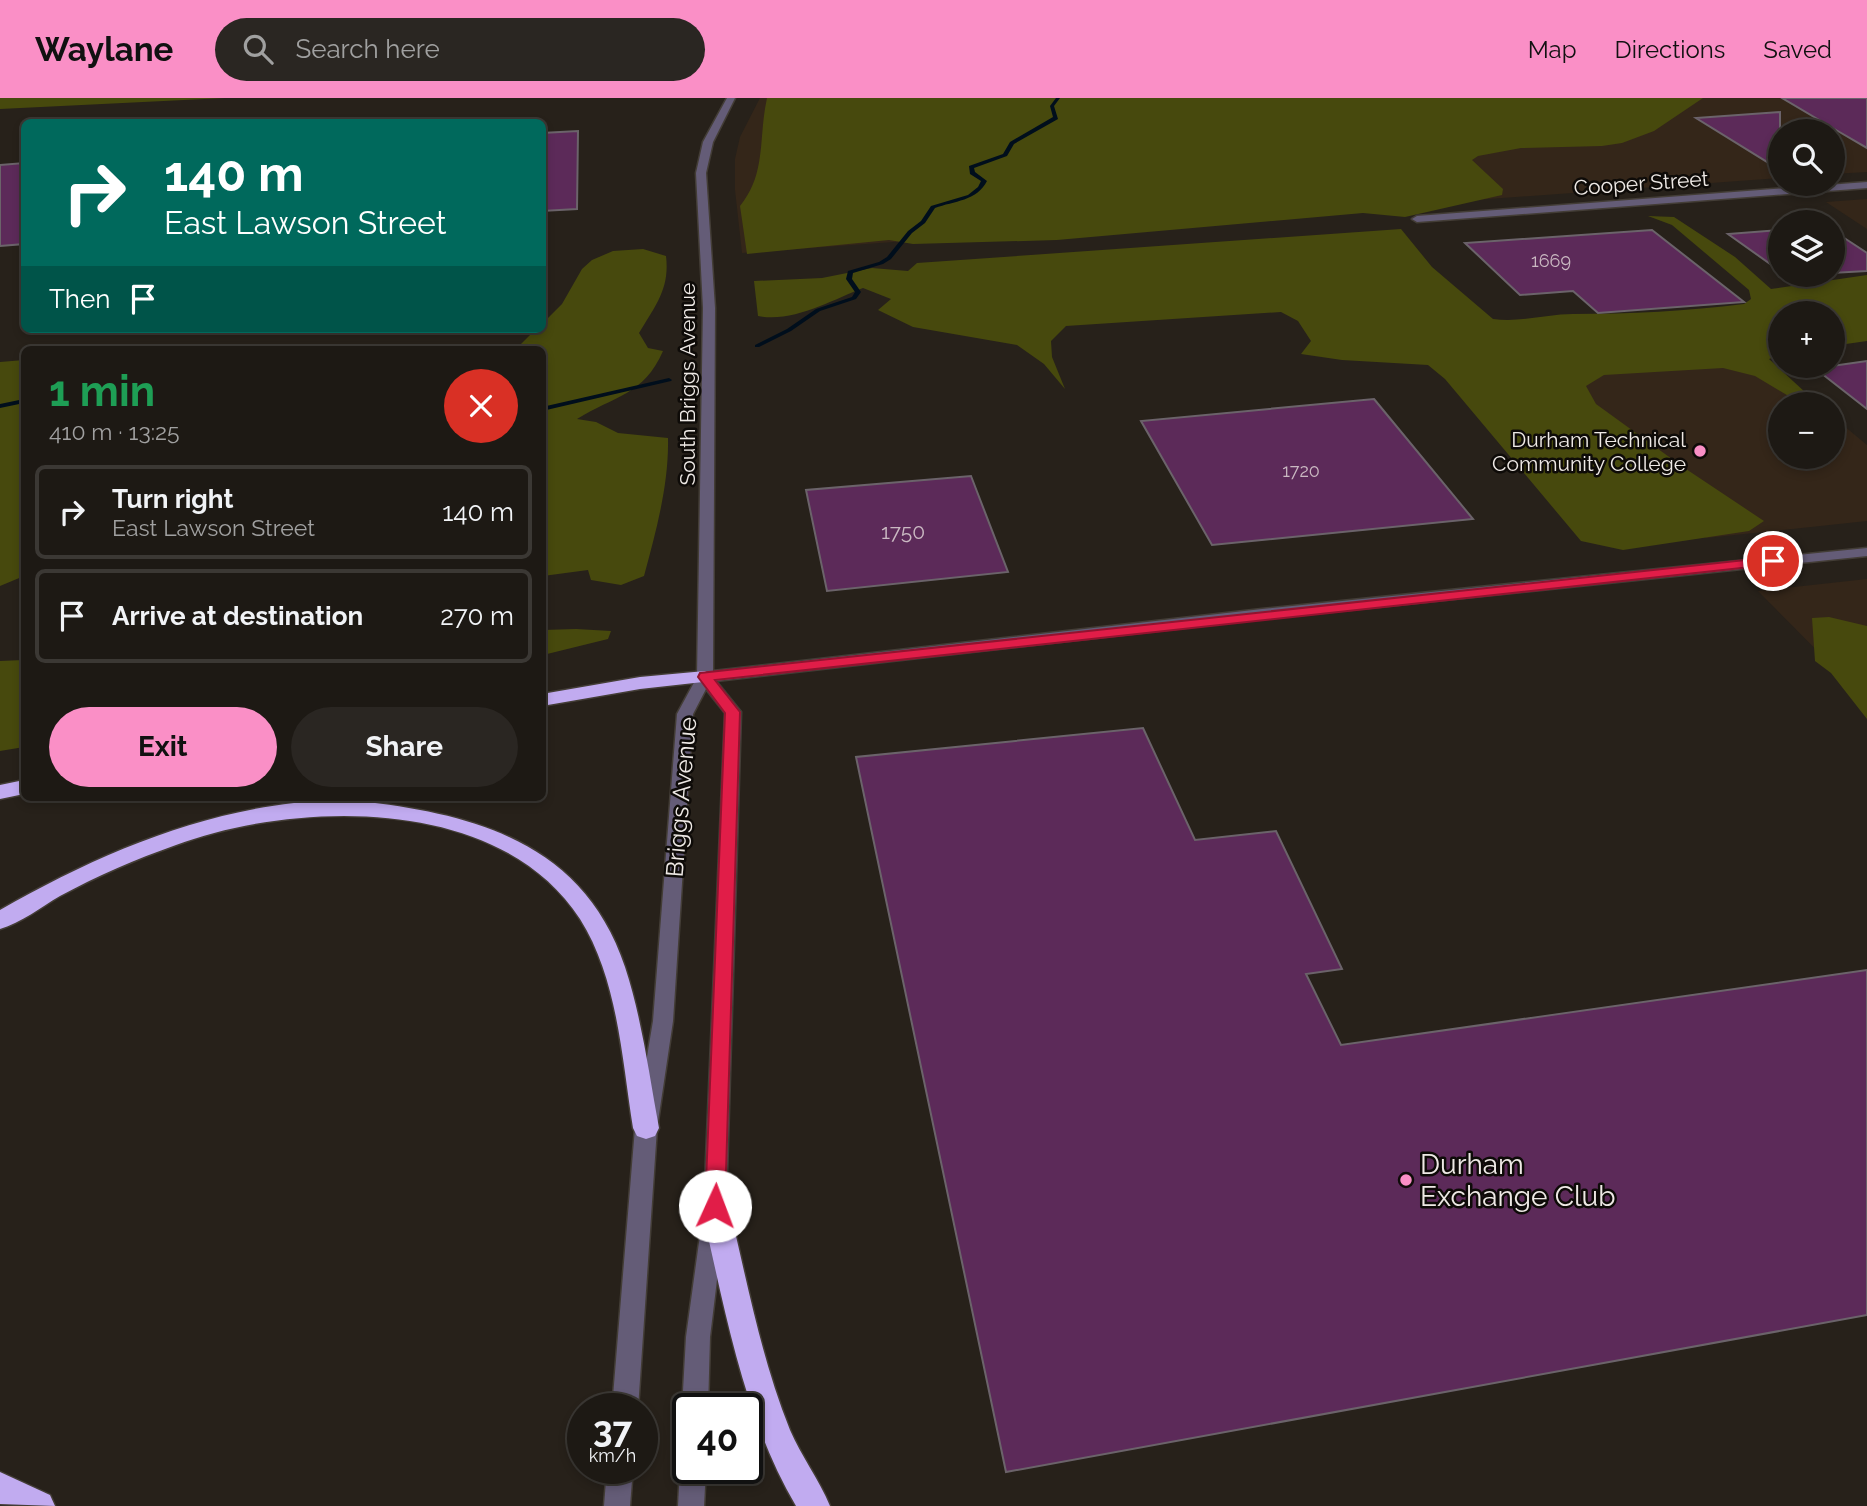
<!DOCTYPE html>
<meta charset="utf-8">
<style>
body{margin:0;font-family:Raleway,sans-serif;background:#2a2622;color:#f1f3f6;height:100vh;display:flex;flex-direction:column;font-size:26px;white-space:nowrap}
*{box-sizing:border-box;margin:0}
p{font-size:23px;color:#a0a0a0}
.icon{flex:none;width:38px;height:38px;fill:none;stroke:currentColor;stroke-width:2;stroke-linecap:round;stroke-linejoin:round}
.map{position:relative;flex:1;overflow:hidden}
.sheet{position:absolute;left:21px;top:248px;width:525px;height:455px;display:flex;flex-direction:column;background:#1d1914;border-radius:10px;box-shadow:0 4px 10px #0003,0 0 0 2px #3b3834}
.sheet>*{flex:none}
.guide{position:absolute;left:21px;top:21px;width:525px;height:214px;border-radius:10px;box-shadow:0 4px 10px #0003,0 0 0 2px #3b3834;background:#00695c;color:#fff;overflow:hidden}
.controls{position:absolute;left:1768px;top:21px;display:grid;gap:14px}
.controls a{display:grid;place-items:center;width:77px;height:77px;border-radius:50%;background:#1d1914;box-shadow:0 4px 10px #0003,0 0 0 2px #3b3834;font-size:35px}
.speed{position:absolute;left:567px;top:1295px;display:flex;gap:14px;font-size:35px;font-weight:700;text-align:center}
.speed>*{display:grid;place-content:center;width:91px;height:91px;border-radius:50%;background:#1d1914;box-shadow:0 4px 10px #0003,0 0 0 2px #3b3834;line-height:1}
.speed small{font-size:18px;font-weight:400}
.speed .limit{border:4px solid #111;border-radius:10px;background:#fff;color:#111}
.pin{position:absolute;display:grid;place-items:center;width:60px;height:60px;color:#fff;margin:-30px;border:4px solid #fff;border-radius:50%;box-shadow:0 2px 7px #0007}
.me{position:absolute;width:77px;margin:-38px;rotate:2deg;stroke-linejoin:round;filter:drop-shadow(0 0 5px #0008)}
.turn{display:flex;align-items:center;gap:24px;height:147px;padding:0 28px;font-size:32px}
.turn .icon{width:91px;height:91px;stroke-width:2.5}
.turn b{display:block;font-size:49px;line-height:60px}
.then{display:flex;align-items:center;height:66px;padding:0 28px;background:#0003;gap:14px;font-size:26px}
.round{display:grid;place-items:center;flex:none;width:74px;height:74px;border-radius:37px;background:#2a2622}
.headline{display:flex;align-items:center;justify-content:space-between;height:119px;padding:0 28px}
h1{font-size:42px;font-weight:700;line-height:52px;color:#1e9e55}
.primary-button{display:flex;gap:14px;margin-top:auto;padding:14px 28px}
.primary-button a{flex:1;height:80px;border-radius:42px;background:#fa8fc6;color:#111;font-size:28px;font-weight:700;line-height:80px;text-align:center}
.primary-button a+a{background:#2a2622;color:#f1f3f6}
ul{padding:0;list-style:none}
li{display:flex;align-items:center;gap:21px;height:94px;margin:0 14px 10px;padding:0 14px;border:4px solid #3b3834;border-radius:10px}
li div{flex:1}
li b{display:block;font-size:26px}
li em{font-style:normal}
header{display:flex;align-items:center;gap:42px;box-sizing:border-box;height:98px;padding:0 35px;background:#fa8fc6;color:#111}
header strong{font-size:33px}
nav{display:flex;gap:38px;margin-inline-start:auto;font-size:24px}
.search{width:490px;height:63px;background:#2a2622;display:flex;align-items:center;gap:18px;box-sizing:border-box;padding:0 24px;border-radius:38px;color:#a0a0a0;font-size:26px}
.map>svg:first-child{display:block}
</style>
<header>
<strong>Waylane</strong>
<div class="search"><svg class="icon" aria-label="search" viewBox="0 0 24 24"><circle cx="10" cy="10" r="6"/><path d="M15 15l6 6"/></svg>Search here</div>
<nav><a>Map</a><a>Directions</a><a>Saved</a></nav>
</header>
<div class="map">
<svg width="1867" height="1408" viewBox="0 0 1867 1408">
<rect width="100%" height="100%" fill="#27211a"/>
<g fill="#342619">
<path d="M 760,0 L 1867,0 L 1867,74 L 1832,76 L 1832,33 L 1780,33 L 1780,80 L 742,155 L 735,92 L 735,61 L 740,39 Z"/>
<path d="M 1867,101 L 1867,131 L 1826,104 Z"/>
<path d="M 1752,258 L 1817,306 L 1780,306 L 1780,359 L 1832,359 L 1832,318 L 1867,347 L 1867,423 L 1706,440 L 1543,276 Z"/>
<path d="M 1867,481 L 1867,603 L 1758,493 Z"/>
</g>
<g fill="#47490d">
<path d="M 0,0 L 225,0 L 0,11 Z"/>
<path d="M 767,0 L 1703,0 L 1654,33 L 1622,45 L 1602,48 L 1521,50 L 1478,58 L 1472,62 L 1503,91 L 1502,97 L 1405,119 L 1363,115 L 1057,142 L 913,146 L 889,142 L 747,156 L 740,108 C 767,75 758,40 767,0 Z"/>
<path d="M 1648,118 L 1674,119 L 1735,159 L 1771,191 L 1867,177 L 1867,243 L 1832,248 L 1832,215 L 1780,215 L 1780,257 L 1769,261 L 1818,306 L 1802,306 L 1755,278 L 1723,270 L 1604,277 L 1586,288 L 1596,306 L 1683,369 L 1764,423 L 1749,433 L 1623,452 L 1581,443 L 1445,281 L 1428,267 L 1342,262 L 1301,256 L 1311,243 L 1298,223 L 1281,214 L 1066,228 L 1051,243 L 1052,259 L 1065,291 L 1044,266 L 1017,247 L 913,229 L 878,212 L 891,201 L 863,190 C 832,202 793,225 758,218 L 754,183 L 822,180 L 872,170 L 908,173 L 917,165 L 1401,131 L 1432,169 L 1493,221 C 1520,225 1546,216 1573,216 C 1631,216 1687,213 1744,206 L 1751,201 L 1749,192 L 1672,127 Z"/>
<path d="M 643,151 L 666,158 C 670,191 655,208 639,235 L 648,250 L 663,253 C 644,297 614,298 577,321 L 596,324 L 618,335 L 668,340 C 669,387 656,433 644,478 L 621,487 L 591,482 L 588,472 L 543,478 L 542,252 L 515,252 L 536,231 L 542,231 L 543,225 L 562,206 L 582,171 L 592,162 L 613,153 Z"/>
<path d="M 24,262 L 24,478 L 0,488 L 0,264 Z"/>
<path d="M 1829,519 L 1867,528 L 1867,621 L 1831,575 L 1815,563 L 1812,520 Z"/>
<path d="M 576,531 L 611,533 L 608,541 L 543,557 L 543,532 Z"/>
<path d="M 24,562 L 24,649 L 0,653 L 0,563 Z"/>
</g>
<g fill="none" stroke-linecap="round" stroke-linejoin="round">
<g fill="#000e1c" fill-rule="evenodd">
<path d="M 1056,0 L 1060,0 L 1054,8 L 1058,21 L 1014,46 L 1007,58 L 974,70 L 975,74 L 987,83 C 977,103 954,103 935,110 L 925,125 L 912,135 L 891,161 L 883,166 L 853,175 L 852,181 L 861,194 L 856,201 L 820,213 L 791,233 L 759,249 L 755,249 L 755,247 L 787,231 L 816,211 L 852,199 L 855,194 L 846,181 L 848,173 L 879,164 L 887,159 L 908,133 L 921,123 L 931,108 L 968,97 L 978,89 L 981,83 L 970,76 L 969,68 L 1003,56 L 1010,44 L 1053,19 L 1050,8 Z"/>
<path d="M 669,280 L 672,282 L 671,283 L 542,313 L 542,309 Z"/>
<path d="M 24,301 L 24,305 L 0,310 L 0,306 Z"/>
</g>
</g>
<g fill="#5c2a59" stroke="#6b636a" stroke-width="2">
<path d="M 1782,0 L 1867,0 L 1867,50 L 1836,32 Z"/>
<path d="M 1780,14 L 1780,72 L 1696,20 Z"/>
<path d="M 578,33 L 577,111 L 542,113 L 542,35 Z"/>
<path d="M 24,65 L 24,146 L 0,148 L 0,67 Z"/>
<path d="M 1652,132 L 1744,204 L 1598,215 L 1573,193 L 1520,197 L 1465,145 Z"/>
<path d="M 1780,132 L 1780,173 L 1728,136 Z"/>
<path d="M 1832,132 L 1867,155 L 1867,173 L 1832,175 Z"/>
<path d="M 1867,263 L 1867,311 L 1812,268 L 1832,268 Z"/>
<path d="M 1374,301 L 1473,421 L 1212,447 L 1141,323 Z"/>
<path d="M 971,378 L 1008,474 L 827,493 L 806,392 Z"/>
<path d="M 1143,630 L 1195,742 L 1276,733 L 1342,871 L 1306,876 L 1341,947 L 1867,872 L 1867,1217 L 1006,1374 L 856,659 Z"/>
</g>
<g fill="none" stroke-linecap="round" stroke-linejoin="round">
<defs>
<g id="minor">
<path d="M 727,0 L 735,0 L 713,44 L 706,75 L 715,210 L 713,573 L 1262,511 L 1867,450 L 1867,458 L 1262,521 L 716,583 L 741,614 L 726,1108 L 710,1239 L 708,1311 L 688,1311 L 688,1320 L 682,1311 L 686,1239 L 704,1108 L 725,615 L 706,591 L 693,616 L 673,923 L 657,1030 L 638,1311 L 612,1311 L 635,1030 L 653,923 L 677,616 L 697,579 L 703,210 L 696,75 L 703,44 Z"/>
<path d="M 1867,84 L 1867,90 L 1417,124 L 1412,121 L 1417,118 Z"/>
<path d="M 688,1359 L 688,1370 L 706,1370 L 704,1408 L 678,1408 L 680,1370 L 684,1361 Z"/>
<path d="M 607,1370 L 633,1370 L 630,1408 L 604,1408 Z"/>
</g>
<g id="highway">
<path d="M 705,573 L 715,579 L 712,583 L 640,591 L 542,608 L 542,596 L 640,579 Z"/>
<path d="M 24,682 L 24,696 L 0,701 L 0,687 Z"/>
<path d="M 359,703 C 475,716 584,745 625,869 C 642,921 649,976 659,1030 L 655,1038 L 646,1041 L 637,1038 L 633,1030 C 622,962 618,881 580,821 C 500,697 298,702 176,747 C 136,761 97,778 60,798 C 41,809 21,825 0,831 L 0,812 C 91,760 189,717 294,705 C 315,703 337,703 359,703 Z"/>
<path d="M 715,1096 L 725,1100 L 729,1108 C 747,1183 761,1260 790,1332 C 801,1358 819,1381 830,1408 L 796,1408 C 742,1316 725,1210 701,1108 L 705,1100 Z"/>
<path d="M 0,1374 L 50,1397 L 55,1408 L 0,1406 Z"/>
</g>
</defs>
<use href="#minor" stroke="#433d36" stroke-width="3"/>
<use href="#highway" stroke="#433d36" stroke-width="3"/>
<use href="#minor" fill="#645c77" fill-rule="evenodd"/>
<use href="#highway" fill="#c1abf0" fill-rule="evenodd"/>
</g>
<path fill="#e11d48" stroke="#92132f" stroke-width="2" d="M 1773,459 L 1778,460 L 1778,466 L 715,582 L 740,614 L 725,1108 L 722,1115 L 715,1117 L 708,1115 L 705,1108 L 725,615 L 698,579 L 700,575 Z"/>
<g fill="#fa8fc6" stroke="#0e0b08" stroke-width="2.5">
<circle cx="1700" cy="353" r="7"/>
<circle cx="1406" cy="1082" r="7"/>
</g>
<g text-anchor="middle" dominant-baseline="central" stroke-width="5" stroke-linejoin="round" paint-order="stroke">
<g font-size="18" fill="#cab9c2">
<text x="1551" y="162">1669</text>
<text x="1301" y="372">1720</text>
</g>
<g font-size="21" fill="#eee9e5" stroke="#0e0b08">
<text transform="translate(1641 85) rotate(-4)">Cooper Street</text>
<text transform="translate(687 286) rotate(-90)">South Briggs Avenue</text>
</g>
<g font-size="21" fill="#eee9e5" stroke="#0e0b08" text-anchor="end">
<text x="1686" y="341">Durham Technical<tspan x="1686" dy="24">Community College</tspan></text>
</g>
<g font-size="21" fill="#cab9c2">
<text x="903" y="433">1750</text>
</g>
<g font-size="24" fill="#eee9e5" stroke="#0e0b08">
<text transform="translate(681 699) rotate(-85)">Briggs Avenue</text>
</g>
<g font-size="28" fill="#eee9e5" stroke="#0e0b08" text-anchor="start">
<text x="1420" y="1066">Durham<tspan x="1420" dy="32">Exchange Club</tspan></text>
</g>
</g>
</svg>
<div class="controls">
<a><svg class="icon" aria-label="search" viewBox="0 0 24 24"><circle cx="10" cy="10" r="6"/><path d="M15 15l6 6"/></svg></a>
<a><svg class="icon" aria-label="layers" viewBox="0 0 24 24"><path d="M12 4l9 5-9 5-9-5zM3 14l9 5 9-5"/></svg></a>
<a>+</a>
<a>−</a>
</div>
<div class="speed"><div>37<small>km/h</small></div><div class="limit">40</div></div>
<div class="pin" style="left:1773px;top:463px;background:#d93025"><svg class="icon" aria-label="arrive" viewBox="0 0 24 24"><path d="M6 21V4h12l-3 4 3 4H6"/></svg></div>
<svg class="me" style="left:715px;top:1108px" viewBox="-20 -20 40 40"><circle r="19" fill="#fff"/><path d="M0-13L10 11 0 6-10 11z" fill="#e11d48"/></svg>
<div class="guide">
<div class="turn"><svg class="icon" aria-label="right" viewBox="0 0 24 24"><path d="M7 20v-9h11M14 6l5 5-5 5"/></svg><div><b>140 m</b>East Lawson Street</div></div>
<div class="then">Then<svg class="icon" aria-label="arrive" viewBox="0 0 24 24"><path d="M6 21V4h12l-3 4 3 4H6"/></svg></div>
</div>
<section class="sheet">
<div class="headline"><div><h1>1 min</h1><p>410 m · 13:25</p></div><a class="round" style="background:#d93025;color:#fff"><svg class="icon" aria-label="close" viewBox="0 0 24 24"><path d="M6 6l12 12M18 6L6 18"/></svg></a></div>
<ul>
<li><svg class="icon" aria-label="right" viewBox="0 0 24 24"><path d="M7 20v-9h11M14 6l5 5-5 5"/></svg><div><b>Turn right</b><p>East Lawson Street</p></div><em>140 m</em></li>
<li><svg class="icon" aria-label="arrive" viewBox="0 0 24 24"><path d="M6 21V4h12l-3 4 3 4H6"/></svg><div><b>Arrive at destination</b></div><em>270 m</em></li>
</ul>
<div class="primary-button"><a>Exit</a><a>Share</a></div>
</section>
</div>
